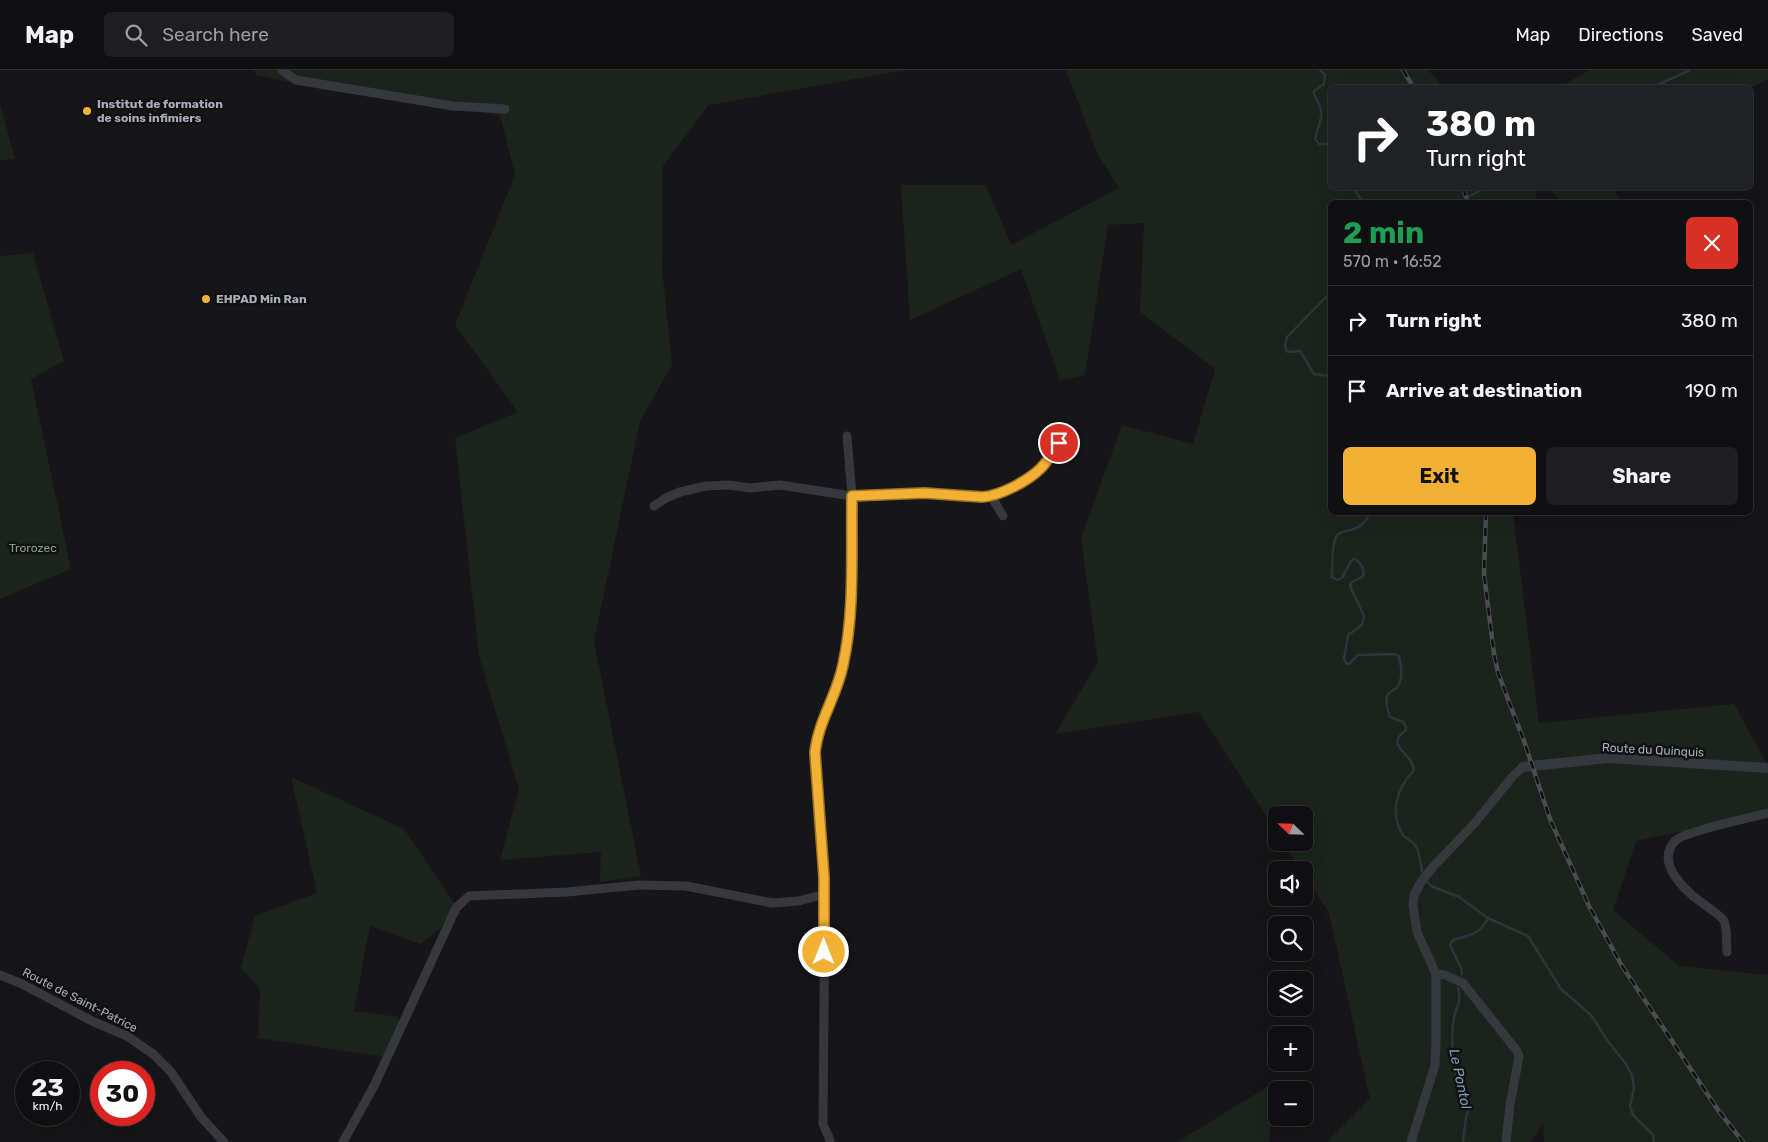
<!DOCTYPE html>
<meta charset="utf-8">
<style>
body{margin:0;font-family:Rubik,sans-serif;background:#1e1e20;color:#f1f3f6;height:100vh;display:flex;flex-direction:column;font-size:19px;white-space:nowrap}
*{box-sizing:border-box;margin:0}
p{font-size:16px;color:#9c9d9f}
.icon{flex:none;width:28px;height:28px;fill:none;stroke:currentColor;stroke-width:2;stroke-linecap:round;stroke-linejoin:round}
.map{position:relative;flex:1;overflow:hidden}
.panel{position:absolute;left:1328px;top:130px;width:425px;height:315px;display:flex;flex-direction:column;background:#101012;border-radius:8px;box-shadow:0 5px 20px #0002,0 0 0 1px #303032}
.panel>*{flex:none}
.hud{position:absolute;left:1328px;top:15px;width:425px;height:105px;border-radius:8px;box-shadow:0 5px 20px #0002,0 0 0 1px #303032;background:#202124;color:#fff;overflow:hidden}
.needle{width:32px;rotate:293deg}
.tools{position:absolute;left:1268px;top:736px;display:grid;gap:10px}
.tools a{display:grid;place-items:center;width:45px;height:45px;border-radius:8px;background:#101012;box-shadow:0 5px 20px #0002,0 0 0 1px #303032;font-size:25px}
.speed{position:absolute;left:15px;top:991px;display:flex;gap:10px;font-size:25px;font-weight:700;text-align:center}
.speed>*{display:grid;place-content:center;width:65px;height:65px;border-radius:50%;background:#101012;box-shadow:0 5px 20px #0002,0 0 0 1px #303032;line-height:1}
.speed small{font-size:12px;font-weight:400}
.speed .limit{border:8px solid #d22;background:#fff;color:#111}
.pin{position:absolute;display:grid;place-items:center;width:42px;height:42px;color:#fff;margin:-21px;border:2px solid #fff;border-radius:50%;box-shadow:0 1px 5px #0007}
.me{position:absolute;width:55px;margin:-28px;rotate:0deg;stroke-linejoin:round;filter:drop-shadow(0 0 4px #0008)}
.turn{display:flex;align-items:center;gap:18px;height:105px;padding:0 15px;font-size:22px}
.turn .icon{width:65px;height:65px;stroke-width:2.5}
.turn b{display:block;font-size:35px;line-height:42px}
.round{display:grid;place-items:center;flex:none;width:52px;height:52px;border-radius:8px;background:#1e1e20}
.head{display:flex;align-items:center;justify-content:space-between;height:85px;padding:0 15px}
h1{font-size:30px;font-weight:700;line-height:38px;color:#1e9e55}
.cta{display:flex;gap:10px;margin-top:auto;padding:10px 15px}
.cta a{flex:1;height:58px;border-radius:8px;background:#f2b134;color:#111;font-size:20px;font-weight:700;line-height:58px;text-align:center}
.cta a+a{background:#1e1e20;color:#f1f3f6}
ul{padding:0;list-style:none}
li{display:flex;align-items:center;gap:15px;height:70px;padding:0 15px;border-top:1px solid #303032}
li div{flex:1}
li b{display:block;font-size:19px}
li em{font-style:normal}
header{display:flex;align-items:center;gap:30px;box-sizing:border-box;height:70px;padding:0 25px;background:#101012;border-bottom:1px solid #303032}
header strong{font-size:24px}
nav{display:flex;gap:28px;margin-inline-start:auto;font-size:18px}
.search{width:350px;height:45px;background:#1e1e20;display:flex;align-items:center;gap:12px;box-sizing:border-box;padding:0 18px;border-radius:8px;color:#9c9d9f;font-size:19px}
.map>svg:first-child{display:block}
</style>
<header>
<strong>Map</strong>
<div class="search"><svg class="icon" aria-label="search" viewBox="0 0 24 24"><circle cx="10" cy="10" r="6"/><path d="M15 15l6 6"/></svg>Search here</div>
<nav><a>Map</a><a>Directions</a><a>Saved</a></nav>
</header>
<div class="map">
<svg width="1768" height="1072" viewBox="0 0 1768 1072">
<rect width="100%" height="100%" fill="#161618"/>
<g fill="#1c231d">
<path d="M 254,0 L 905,0 L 709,35 L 663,96 L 662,198 L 672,295 L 640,351 L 594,571 L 641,806 L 600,812 L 601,782 L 500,790 L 519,719 L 479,586 L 455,368 L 518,342 L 455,255 L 515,105 L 500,45 L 326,20 L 256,5 Z"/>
<path d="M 1066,0 L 1428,0 L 1444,17 L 1330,18 L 1330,118 L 1539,118 L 1534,132 L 1330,132 L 1330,442 L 1513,443 L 1539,653 L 1734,634 L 1768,696 L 1768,744 L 1636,771 L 1613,840 L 1679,896 L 1768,905 L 1768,1072 L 1544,1072 L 1543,1053 L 1531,1072 L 1327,1072 L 1370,1029 L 1329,843 L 1304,804 L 1304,800 L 1301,800 L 1283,773 L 1304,772 L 1304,745 L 1276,745 L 1276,761 L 1199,642 L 1055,664 L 1098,592 L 1081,468 L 1122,355 L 1193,374 L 1215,299 L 1140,242 L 1144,153 L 1108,155 L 1085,305 L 1060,310 L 1021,199 L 910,250 L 901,115 L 986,115 L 1011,175 L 1119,118 L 1097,83 Z"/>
<path d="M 1590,0 L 1768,0 L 1768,9 L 1750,18 L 1559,17 Z"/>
<path d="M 0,34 L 15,89 L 0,90 Z"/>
<path d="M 1547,118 L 1613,118 L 1621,132 L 1563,132 Z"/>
<path d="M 33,183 L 64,291 L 31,309 L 71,499 L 0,529 L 0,186 Z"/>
<path d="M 291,707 L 404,759 L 461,843 L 420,874 L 370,856 L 354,941 L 399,947 L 392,988 L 258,968 L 260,919 L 241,898 L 255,846 L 317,823 Z"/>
<path d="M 1275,1012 L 1269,1072 L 1180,1072 L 1179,1071 Z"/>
</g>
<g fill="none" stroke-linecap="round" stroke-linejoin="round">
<g stroke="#2c353c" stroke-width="2.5">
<path d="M 1320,0 L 1325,5 L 1324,14 L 1314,21 L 1314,24 C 1326,45 1321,46 1315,69 L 1319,74 L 1330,74"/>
<path d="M 1651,18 L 1690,0"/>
<path d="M 1353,118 L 1363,132"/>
<path d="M 1470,126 L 1485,118"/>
<path d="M 1458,132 L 1463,130"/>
<path d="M 1330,225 L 1325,228 L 1287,267 L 1285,275 L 1286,280 L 1288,282 L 1300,281 L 1314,304 L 1330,306"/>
<path d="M 1370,442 C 1360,467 1342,456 1336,467 C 1332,475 1332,499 1332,507 L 1338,510 L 1342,508 L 1351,491 L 1354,489 C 1361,492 1363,497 1364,504 L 1362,507 L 1352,512 L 1350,516 L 1364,546 L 1362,555 L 1348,565 L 1344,589 L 1346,593 L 1349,594 L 1358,585 L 1394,584 L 1399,586 C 1401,596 1404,608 1397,617 C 1395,620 1391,621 1388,624 C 1384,630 1388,641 1390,647 L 1403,652 L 1406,657 L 1406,660 C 1383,677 1413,682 1414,700 C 1397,718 1389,743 1403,765 C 1406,769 1412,771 1415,775 C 1421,783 1420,796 1423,805"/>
<path d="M 1426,810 L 1431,816 L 1459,827 L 1488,848 L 1528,866 L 1561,919 L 1591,945 L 1607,970 L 1626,994 L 1632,1005 L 1634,1018 L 1630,1036 L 1633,1045 L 1653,1065 L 1654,1072"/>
<path d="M 1462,904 L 1461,898 L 1450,875 L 1453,870 C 1469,865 1480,865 1488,848"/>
<path d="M 1458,918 C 1462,937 1456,933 1454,948 C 1449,972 1455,1019 1469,1039 L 1466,1047 L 1463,1072"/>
</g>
<g stroke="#37383d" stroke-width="9">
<path d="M 282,0 L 296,10 L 453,36 L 505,39"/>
<path d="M 991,426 L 1012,417 L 1040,399 L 1059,373"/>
<path d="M 654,436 L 666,428 L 680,422 L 706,416 L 729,415 L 750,418 L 780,415 L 852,426 L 924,423 L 991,426 L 1003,446"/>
<path d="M 825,824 L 823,1054 L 830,1070"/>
<path d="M 1727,882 C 1726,872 1728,860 1724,851 C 1722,846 1698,831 1692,825 C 1677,812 1657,789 1676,770 C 1687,761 1750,748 1768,743"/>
<path d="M 1436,904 L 1445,905 L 1463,913 L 1517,981 L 1519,986 L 1518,992 L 1510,1035 L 1506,1072"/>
<path d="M 0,905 L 22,914 L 92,951 L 127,966 L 153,984 L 171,1002 L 201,1047 L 224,1072"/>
<path d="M 343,1072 L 374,1016 L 456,838 L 469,826 L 567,822 L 639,815 L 686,816 L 772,833 L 799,831 L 825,824 L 815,683 L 817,667 L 821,653 L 843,596 L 850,542 L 852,426 L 847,366"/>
<path d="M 1411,1072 L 1435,995 L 1436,974 L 1436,904 L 1417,862 L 1413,835 L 1414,825 L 1421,812 L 1432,798 L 1474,754 L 1513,706 L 1523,697"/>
</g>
<path stroke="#37383d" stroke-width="10" d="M 1523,697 L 1608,688 L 1768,698"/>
<defs>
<g id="rail">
<path d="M 1403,0 L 1414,18"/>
<path d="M 1463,118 L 1468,132"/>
<path d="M 1486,442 L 1484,504 L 1494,584 L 1498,603 L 1524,671 L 1550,749 L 1589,836 L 1622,896 L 1718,1040 L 1743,1072"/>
</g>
</defs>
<use href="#rail" stroke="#4a4c52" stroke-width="4.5"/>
<use href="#rail" stroke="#111113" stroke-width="2.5" stroke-dasharray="8" stroke-linecap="butt"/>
</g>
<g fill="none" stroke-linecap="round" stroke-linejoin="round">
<defs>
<path id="route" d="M 824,882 L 824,807 L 815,683 C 818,651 837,626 843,595 C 855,541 851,482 852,426 L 924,423 L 982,427 C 1000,426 1028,411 1041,398 C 1048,391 1054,381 1059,373"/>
</defs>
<use href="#route" stroke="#9d7322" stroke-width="12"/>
<use href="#route" stroke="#f2b134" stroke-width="9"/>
</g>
<g fill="#f2b134" stroke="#111113" stroke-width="2">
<circle cx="87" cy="41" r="5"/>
<circle cx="206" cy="229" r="5"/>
</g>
<g text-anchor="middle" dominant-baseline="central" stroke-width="5" stroke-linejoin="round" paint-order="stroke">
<g font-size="12" font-weight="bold" fill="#a8adb8" stroke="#111113" text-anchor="start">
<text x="97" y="34">Institut de formation<tspan x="97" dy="14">de soins infimiers</tspan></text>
<text x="216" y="229">EHPAD Min Ran</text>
</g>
<g font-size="12" fill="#7fa381" stroke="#111113">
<text x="33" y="478">Trorozec</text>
</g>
<g font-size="12" fill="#a8adb8" stroke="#111113">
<text transform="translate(1653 680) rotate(3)">Route du Quinquis</text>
<text transform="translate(80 930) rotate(27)">Route de Saint-Patrice</text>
</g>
<g font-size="14" font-style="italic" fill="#7f9bb3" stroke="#111113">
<text transform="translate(1460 1009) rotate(78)">Le Pontol</text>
</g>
</g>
</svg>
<div class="tools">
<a><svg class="needle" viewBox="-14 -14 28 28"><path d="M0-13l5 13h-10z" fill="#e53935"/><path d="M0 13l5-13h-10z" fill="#9c9d9f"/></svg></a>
<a><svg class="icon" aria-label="sound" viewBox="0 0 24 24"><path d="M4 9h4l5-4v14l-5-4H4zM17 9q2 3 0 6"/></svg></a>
<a><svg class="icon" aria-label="search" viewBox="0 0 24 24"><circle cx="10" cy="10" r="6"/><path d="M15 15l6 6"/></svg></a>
<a><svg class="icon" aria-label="layers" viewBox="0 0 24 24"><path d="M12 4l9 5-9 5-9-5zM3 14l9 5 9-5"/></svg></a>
<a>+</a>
<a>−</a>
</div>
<div class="speed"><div>23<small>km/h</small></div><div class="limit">30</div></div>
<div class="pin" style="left:1059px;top:373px;background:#d93025"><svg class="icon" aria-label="arrive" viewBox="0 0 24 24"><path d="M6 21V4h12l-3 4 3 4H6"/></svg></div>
<svg class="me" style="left:824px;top:882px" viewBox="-20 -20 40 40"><circle r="17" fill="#f2b134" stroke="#fff" stroke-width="3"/><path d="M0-11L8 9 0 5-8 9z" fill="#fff"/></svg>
<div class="hud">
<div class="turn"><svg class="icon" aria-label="right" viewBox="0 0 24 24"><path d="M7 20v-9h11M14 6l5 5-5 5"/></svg><div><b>380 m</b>Turn right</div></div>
</div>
<section class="panel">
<div class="head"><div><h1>2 min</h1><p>570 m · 16:52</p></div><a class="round" style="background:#d93025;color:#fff"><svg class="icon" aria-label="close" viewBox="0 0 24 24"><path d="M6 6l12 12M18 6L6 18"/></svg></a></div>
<ul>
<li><svg class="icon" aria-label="right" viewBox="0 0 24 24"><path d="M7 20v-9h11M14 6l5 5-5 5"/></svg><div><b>Turn right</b></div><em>380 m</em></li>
<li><svg class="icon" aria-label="arrive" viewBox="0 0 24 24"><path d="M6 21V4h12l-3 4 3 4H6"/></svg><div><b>Arrive at destination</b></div><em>190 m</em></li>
</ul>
<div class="cta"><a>Exit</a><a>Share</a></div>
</section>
</div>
